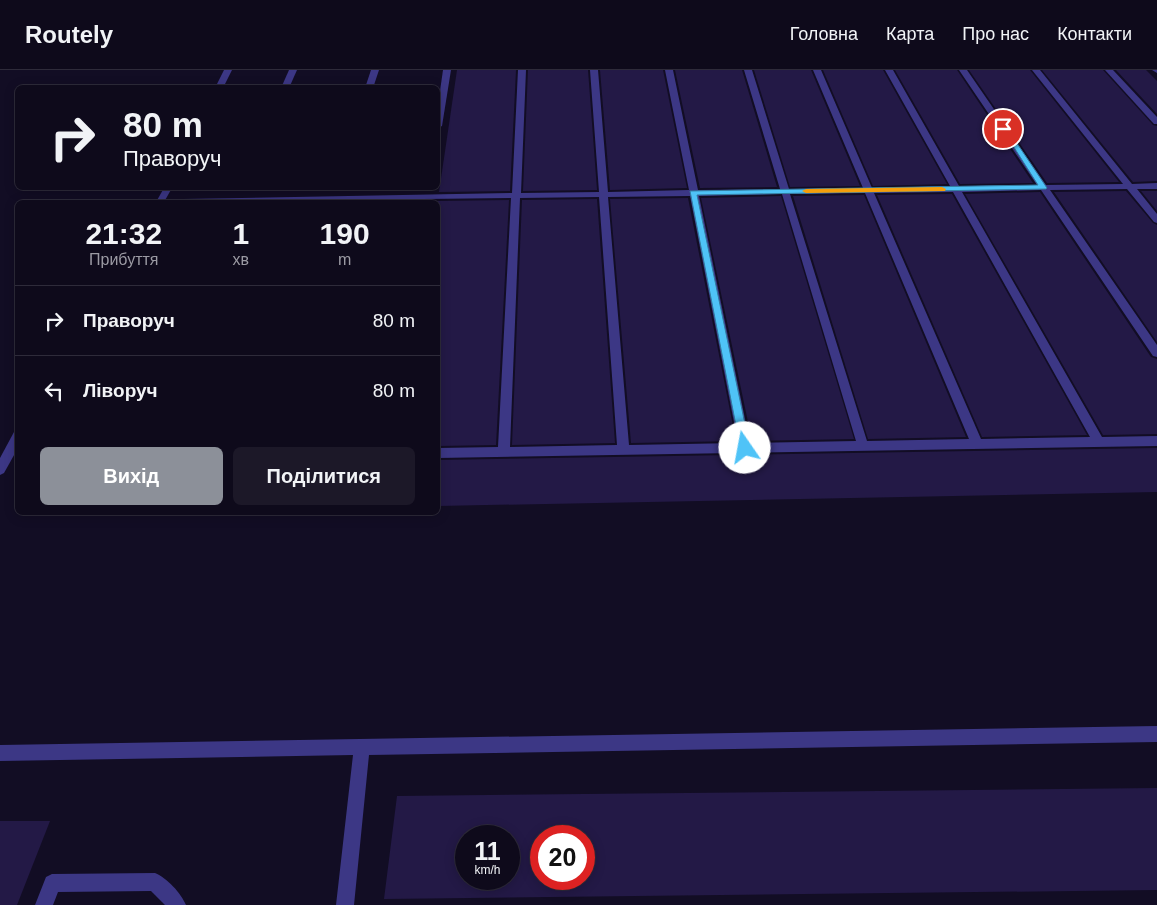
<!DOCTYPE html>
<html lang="uk">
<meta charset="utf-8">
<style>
body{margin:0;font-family:Helvetica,sans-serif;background:#1c1828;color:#f1f3f6;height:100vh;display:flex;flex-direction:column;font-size:19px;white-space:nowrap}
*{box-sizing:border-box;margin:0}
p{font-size:16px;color:#9b9aa3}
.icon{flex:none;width:28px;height:28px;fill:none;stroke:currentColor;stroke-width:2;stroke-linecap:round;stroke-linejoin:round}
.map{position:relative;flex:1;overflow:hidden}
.drawer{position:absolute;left:15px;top:130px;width:425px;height:315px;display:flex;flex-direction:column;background:#0e0a1b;border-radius:8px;box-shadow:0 2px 12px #0003,0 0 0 1px #2e2b3a}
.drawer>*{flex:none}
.guide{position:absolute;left:15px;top:15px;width:425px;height:105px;border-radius:8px;box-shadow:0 2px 12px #0003,0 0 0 1px #2e2b3a;background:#0e0a1b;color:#f1f3f6;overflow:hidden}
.speed{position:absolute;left:455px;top:755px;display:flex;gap:10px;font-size:25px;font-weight:700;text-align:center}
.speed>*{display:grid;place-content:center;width:65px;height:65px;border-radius:50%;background:#0e0a1b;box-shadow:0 2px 12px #0003,0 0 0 1px #2e2b3a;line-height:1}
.speed small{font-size:12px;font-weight:400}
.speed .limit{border:8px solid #d22;background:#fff;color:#111}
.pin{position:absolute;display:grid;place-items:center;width:42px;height:42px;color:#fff;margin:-21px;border:2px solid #fff;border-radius:50%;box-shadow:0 1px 5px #0007}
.me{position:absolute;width:55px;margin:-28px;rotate:348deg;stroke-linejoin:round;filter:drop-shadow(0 0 4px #0008)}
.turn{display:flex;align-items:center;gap:18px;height:105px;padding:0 25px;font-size:22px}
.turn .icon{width:65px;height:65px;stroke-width:2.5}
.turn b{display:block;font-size:35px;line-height:42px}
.eta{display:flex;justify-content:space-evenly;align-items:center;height:85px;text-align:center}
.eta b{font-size:30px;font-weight:700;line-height:35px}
.button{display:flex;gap:10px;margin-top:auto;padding:10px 25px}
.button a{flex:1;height:58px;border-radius:8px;background:#8c9099;color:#fff;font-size:20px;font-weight:700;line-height:58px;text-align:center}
.button a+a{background:#1c1828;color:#f1f3f6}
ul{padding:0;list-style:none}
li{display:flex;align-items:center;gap:15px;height:70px;padding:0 25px;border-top:1px solid #2e2b3a}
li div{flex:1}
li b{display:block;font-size:19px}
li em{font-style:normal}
header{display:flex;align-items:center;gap:30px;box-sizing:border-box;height:70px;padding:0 25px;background:#0e0a1b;border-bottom:1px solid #2e2b3a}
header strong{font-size:24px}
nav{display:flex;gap:28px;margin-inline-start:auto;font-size:18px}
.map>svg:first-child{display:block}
</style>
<header>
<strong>Routely</strong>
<nav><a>Головна</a><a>Карта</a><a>Про нас</a><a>Контакти</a></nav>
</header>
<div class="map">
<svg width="1157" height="835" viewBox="0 0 1157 835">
<rect width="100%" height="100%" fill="#120d24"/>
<g fill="#231946" fill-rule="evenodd">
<path d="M 457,0 L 516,0 L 510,121 L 439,122 Z"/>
<path d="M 528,0 L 588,0 L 597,120 L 523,121 Z"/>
<path d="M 600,0 L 663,0 L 687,118 L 610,120 Z"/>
<path d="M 675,0 L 742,0 L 777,117 L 700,118 Z"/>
<path d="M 754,0 L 811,0 L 860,116 L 790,117 Z"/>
<path d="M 823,0 L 883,0 L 947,114 L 873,116 Z"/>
<path d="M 895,0 L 957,0 L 1033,113 L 960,114 Z"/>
<path d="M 969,0 L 1030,0 L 1119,112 L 1047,113 Z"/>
<path d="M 1042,0 L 1103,0 L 1153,55 L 1157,56 L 1157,111 L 1133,112 Z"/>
<path d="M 1116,0 L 1146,0 L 1157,11 L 1157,44 Z"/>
<path d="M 1126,121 L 1153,153 L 1157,155 L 1157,272 L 1054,122 Z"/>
<path d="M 1141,121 L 1157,121 L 1157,141 Z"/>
<path d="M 1040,122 L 1151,287 L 1157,289 L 1157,364 L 1103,365 L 965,124 Z"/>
<path d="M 952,124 L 1087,365 L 982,367 L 877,125 Z"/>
<path d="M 864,125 L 966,367 L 868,369 L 793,126 Z"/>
<path d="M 781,126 L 854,369 L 752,371 L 701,128 Z"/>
<path d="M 688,128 L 736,371 L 631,373 L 610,129 Z"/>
<path d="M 597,129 L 615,373 L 512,375 L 522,130 Z"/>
<path d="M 509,130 L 496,375 L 438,376 L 438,131 Z"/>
<path d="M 1157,378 L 1157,422 L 438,436 L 438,390 Z"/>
<path d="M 1157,718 L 1157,820 L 384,829 L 397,726 ZM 466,766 L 509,766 L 509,809 L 466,809 ZM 541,766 L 584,766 L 584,809 L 541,809 Z"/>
<path d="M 0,751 L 50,751 L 17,835 L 0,835 Z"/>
</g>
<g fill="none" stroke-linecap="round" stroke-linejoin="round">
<g fill="#3c3785" fill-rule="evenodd">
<path d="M 224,0 L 232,0 L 223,18 L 215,18 Z"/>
<path d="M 289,0 L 297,0 L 289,18 L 281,18 Z"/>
<path d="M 371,0 L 379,0 L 373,18 L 365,18 Z"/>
<path d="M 443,0 L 451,0 L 442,56 L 438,58 L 438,35 Z"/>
<path d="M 518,0 L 526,0 L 521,123 L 599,122 L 590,0 L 598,0 L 608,122 L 689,120 L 665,0 L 673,0 L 698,120 L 780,119 L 744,0 L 752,0 L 789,119 L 863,118 L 813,0 L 821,0 L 872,118 L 950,116 L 885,0 L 893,0 L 959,116 L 1037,115 L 959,0 L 967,0 L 1046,115 L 1123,114 L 1032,0 L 1040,0 L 1132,114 L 1157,113 L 1157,119 L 1137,119 L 1157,144 L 1157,153 L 1154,152 L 1127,119 L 1050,120 L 1157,275 L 1157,287 L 1153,286 L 1041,120 L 962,122 L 1102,367 L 1157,366 L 1157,376 L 438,388 L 438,378 L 498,377 L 511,128 L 179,132 L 183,129 L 512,123 ZM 953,122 L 1090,367 L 981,369 L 874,123 ZM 865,123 L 969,369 L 867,371 L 790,124 ZM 782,124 L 856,371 L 750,373 L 699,126 ZM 690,126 L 738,373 L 629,375 L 608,127 ZM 599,127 L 617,375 L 510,377 L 520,128 Z"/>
<path d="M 1105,0 L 1113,0 L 1157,47 L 1157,54 L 1154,54 Z"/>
<path d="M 1152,0 L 1157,0 L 1157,3 Z"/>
<path d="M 164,118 L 172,118 L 164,132 L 156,132 Z"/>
<path d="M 18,361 L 18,378 L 4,403 L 0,405 L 0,388 L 14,362 Z"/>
<path d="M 1157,656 L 1157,672 L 369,685 L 354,835 L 336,835 L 353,685 L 0,691 L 0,675 Z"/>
<path d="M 155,803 C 167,808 181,823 186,835 L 165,835 L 151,821 L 58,822 L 53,835 L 35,835 L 46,807 L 52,804 Z"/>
</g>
</g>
<path fill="#4fc3f7" stroke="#337fa1" d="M 1001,57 L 1006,57 L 1047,118 L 1046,119 L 697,125 L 750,378 L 749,381 L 741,381 L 690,121 L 1038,115 Z"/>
<path fill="#f59e0b" d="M 942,117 L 946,119 L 945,121 L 806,123 L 802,121 L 806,119 Z"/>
</svg>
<div class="speed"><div>11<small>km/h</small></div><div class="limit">20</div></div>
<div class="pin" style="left:1003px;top:59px;background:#d93025"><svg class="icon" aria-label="arrive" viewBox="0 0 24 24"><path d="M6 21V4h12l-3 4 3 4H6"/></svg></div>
<svg class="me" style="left:745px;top:378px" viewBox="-20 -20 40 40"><circle r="19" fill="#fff"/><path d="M0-13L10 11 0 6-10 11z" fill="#4fc3f7"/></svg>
<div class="guide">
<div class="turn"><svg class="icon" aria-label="right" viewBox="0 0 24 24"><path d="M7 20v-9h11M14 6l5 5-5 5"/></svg><div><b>80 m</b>Праворуч</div></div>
</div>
<section class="drawer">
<div class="eta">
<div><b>21:32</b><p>Прибуття</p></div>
<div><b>1</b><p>хв</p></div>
<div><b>190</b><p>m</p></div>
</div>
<ul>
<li><svg class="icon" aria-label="right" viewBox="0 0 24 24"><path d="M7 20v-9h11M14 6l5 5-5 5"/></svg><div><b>Праворуч</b></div><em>80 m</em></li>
<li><svg class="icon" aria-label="left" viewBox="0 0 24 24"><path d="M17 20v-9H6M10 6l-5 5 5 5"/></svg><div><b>Ліворуч</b></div><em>80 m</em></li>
</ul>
<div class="button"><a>Вихід</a><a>Поділитися</a></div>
</section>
</div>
